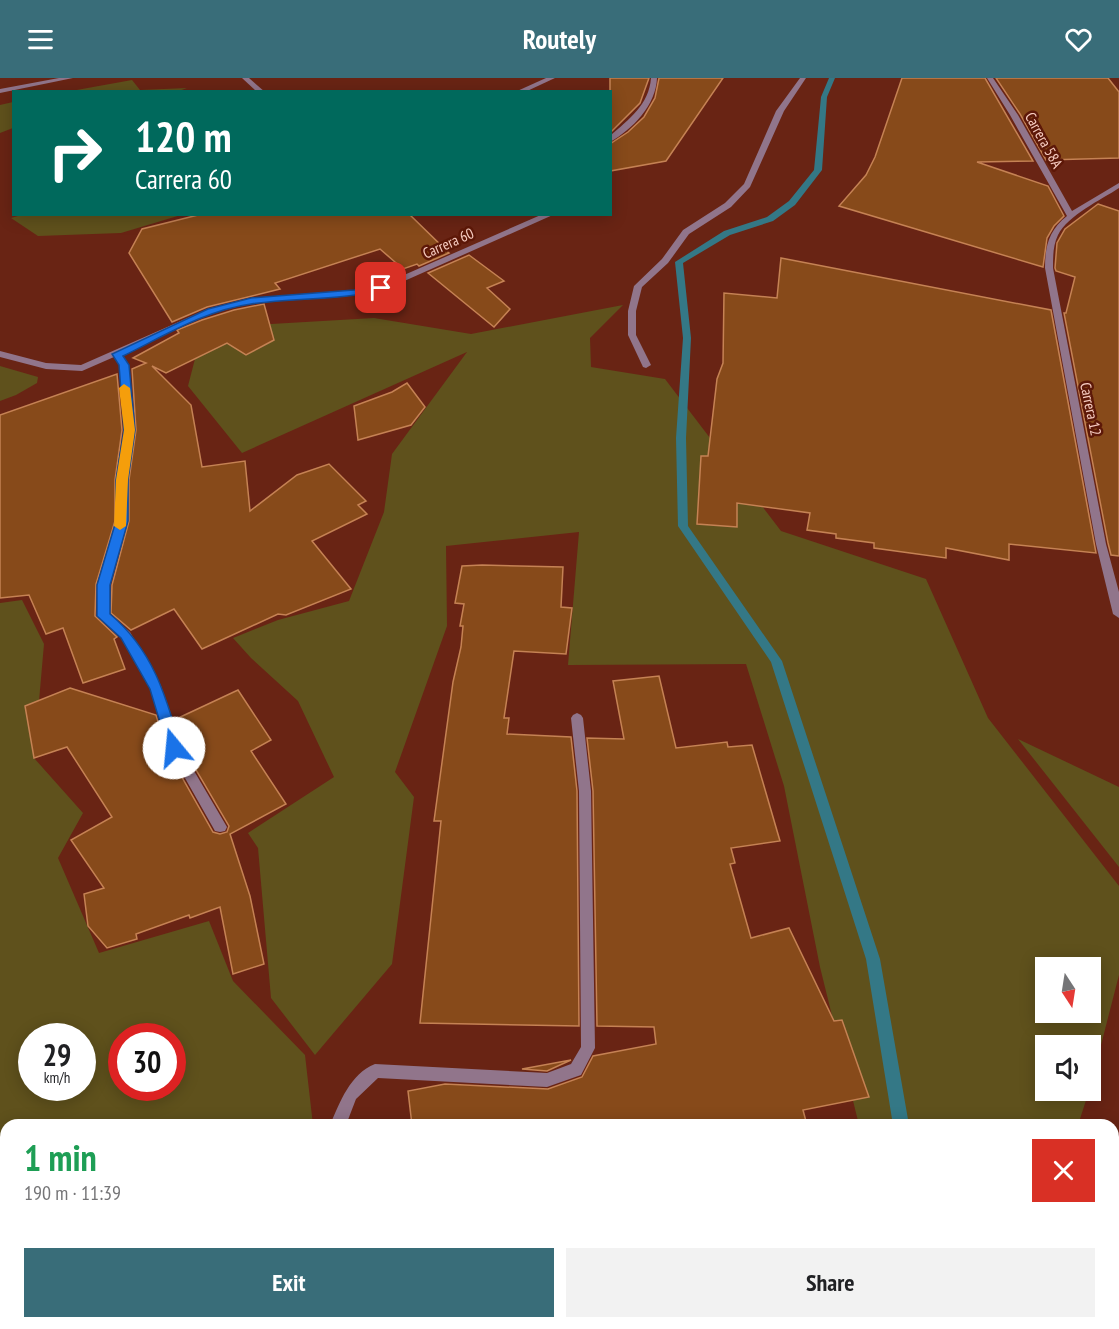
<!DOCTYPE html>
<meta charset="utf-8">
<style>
body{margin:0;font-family:"PT Sans Narrow",sans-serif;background:#f2f2f2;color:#202124;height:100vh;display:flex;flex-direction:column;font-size:22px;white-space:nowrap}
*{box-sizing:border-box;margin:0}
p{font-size:20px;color:#757577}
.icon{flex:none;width:33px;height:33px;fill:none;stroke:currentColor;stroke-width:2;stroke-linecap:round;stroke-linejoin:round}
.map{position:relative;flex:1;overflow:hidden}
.details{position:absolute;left:0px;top:1041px;width:1119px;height:210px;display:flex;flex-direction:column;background:#fff;border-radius:18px 18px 0 0;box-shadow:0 3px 15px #0003}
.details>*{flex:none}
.guide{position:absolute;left:12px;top:12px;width:600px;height:126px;border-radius:0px;box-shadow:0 3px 15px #0003;background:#00695c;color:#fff;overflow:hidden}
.needle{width:39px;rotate:168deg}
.buttons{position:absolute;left:1035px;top:879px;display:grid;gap:12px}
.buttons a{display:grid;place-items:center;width:66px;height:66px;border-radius:0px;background:#fff;box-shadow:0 3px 15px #0003;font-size:30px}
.speed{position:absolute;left:18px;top:945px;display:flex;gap:12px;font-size:30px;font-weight:700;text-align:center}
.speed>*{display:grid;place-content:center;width:78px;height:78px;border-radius:50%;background:#fff;box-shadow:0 3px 15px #0003;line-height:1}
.speed small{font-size:15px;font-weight:400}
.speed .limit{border:9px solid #d22;background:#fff;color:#111}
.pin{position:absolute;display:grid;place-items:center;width:51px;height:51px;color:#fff;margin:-26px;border-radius:12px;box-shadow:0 3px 9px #0006}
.me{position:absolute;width:66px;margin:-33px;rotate:343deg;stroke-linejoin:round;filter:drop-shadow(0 0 4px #0008)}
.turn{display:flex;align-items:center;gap:21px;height:126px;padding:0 24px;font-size:27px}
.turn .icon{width:78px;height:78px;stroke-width:2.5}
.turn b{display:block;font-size:42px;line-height:51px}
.round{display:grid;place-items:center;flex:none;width:63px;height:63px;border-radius:0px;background:#f2f2f2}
.summary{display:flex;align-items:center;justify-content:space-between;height:102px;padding:0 24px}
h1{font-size:36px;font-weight:700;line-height:45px;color:#1e9e55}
.button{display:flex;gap:12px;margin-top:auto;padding:12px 24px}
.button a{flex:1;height:69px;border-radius:0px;background:#396d79;color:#fff;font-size:24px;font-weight:700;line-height:69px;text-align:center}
.button a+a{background:#f2f2f2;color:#202124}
header{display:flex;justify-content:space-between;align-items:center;height:78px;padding:0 24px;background:#396d79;color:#fff;font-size:27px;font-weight:700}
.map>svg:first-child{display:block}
</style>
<header><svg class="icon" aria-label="menu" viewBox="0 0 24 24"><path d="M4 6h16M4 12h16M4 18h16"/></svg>Routely<svg class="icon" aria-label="heart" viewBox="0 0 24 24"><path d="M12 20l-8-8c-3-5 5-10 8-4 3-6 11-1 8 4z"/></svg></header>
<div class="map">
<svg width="1119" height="1251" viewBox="0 0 1119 1251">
<rect width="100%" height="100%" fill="#692414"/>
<g fill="#5f511c" fill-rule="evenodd">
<path d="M 132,2 L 140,12 L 187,10 L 176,14 L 71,13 Z"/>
<path d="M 13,24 L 13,50 L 0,55 L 0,27 Z"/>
<path d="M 25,136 L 181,136 L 181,137 L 121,155 L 38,158 L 11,140 Z"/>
<path d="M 623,227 L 590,260 L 591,289 L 665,301 L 781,453 L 926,501 L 988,640 L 1119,808 L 1119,897 L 1091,1006 L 1090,968 L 1046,968 L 1046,1012 L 1089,1013 L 1078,1047 L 859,1047 L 820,889 L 784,708 L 746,586 L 568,587 L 579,454 L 446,468 L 447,548 L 395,694 L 414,719 L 392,886 L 315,977 L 271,920 L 258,770 L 248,755 L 334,699 L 298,623 L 251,580 L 233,560 L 278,542 L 349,523 L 384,434 L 392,376 L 467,274 L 242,375 L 188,308 L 197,273 L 237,248 L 374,240 L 471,256 ZM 1046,890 L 1090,890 L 1090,934 L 1046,934 Z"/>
<path d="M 0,288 L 38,299 L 37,305 L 16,317 L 0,323 Z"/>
<path d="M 22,522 L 44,566 L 34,680 L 83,735 L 58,780 L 99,875 L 209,843 L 233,903 L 305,977 L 313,1047 L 6,1047 L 6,1245 L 162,1245 L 159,1251 L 0,1251 L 0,525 ZM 32,958 L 82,958 L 82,1010 L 32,1010 ZM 122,958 L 172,958 L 172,1010 L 122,1010 Z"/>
<path d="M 1018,661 L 1119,709 L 1119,789 Z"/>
<path d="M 1113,1195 L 1119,1202 L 1119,1251 L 834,1251 L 831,1245 L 1113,1245 Z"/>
</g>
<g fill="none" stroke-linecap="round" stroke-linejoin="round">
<g fill="#347886" fill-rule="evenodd">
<path d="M 829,0 L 835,0 L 827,19 L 822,92 L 795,127 L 773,143 L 730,157 L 683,185 L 691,260 L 686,360 L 688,448 L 782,583 L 880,881 L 909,1047 L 893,1047 L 866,881 L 771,584 L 678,448 L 676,360 L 683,260 L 675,184 L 724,153 L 767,139 L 789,123 L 814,92 L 821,19 Z"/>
<path d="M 904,1245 L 922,1245 L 923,1251 L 905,1251 Z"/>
</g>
</g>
<g fill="#874a1a" stroke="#c58254" stroke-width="1.5">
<path d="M 610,0 L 649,0 L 640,25 L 610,55 Z"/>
<path d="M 659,0 L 723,0 L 666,83 L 610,93 L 610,66 L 628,54 L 644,39 L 655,20 Z"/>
<path d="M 902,0 L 985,0 L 1033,83 L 977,84 L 1048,108 L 1064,138 L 1054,148 L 1047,160 L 1043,189 L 839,128 L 866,97 L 875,79 Z"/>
<path d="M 996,0 L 1108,0 L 1119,14 L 1119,80 L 1046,82 L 1020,36 Z"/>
<path d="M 1098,126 L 1119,133 L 1119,478 L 1111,477 L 1108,465 L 1064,235 L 1066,235 L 1075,199 L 1056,193 L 1055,190 L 1057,165 L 1065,151 Z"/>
<path d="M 202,136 L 409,136 L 449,175 L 419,188 L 417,186 L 403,191 L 380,171 L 275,205 L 280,211 L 207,229 L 172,244 L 129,175 L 142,151 Z"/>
<path d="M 469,177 L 504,203 L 487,210 L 510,231 L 494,249 L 428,195 Z"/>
<path d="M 781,180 L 1051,232 L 1096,475 L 1009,466 L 1009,482 L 946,470 L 946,480 L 874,470 L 874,465 L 836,460 L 836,456 L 807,452 L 810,435 L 737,425 L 737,449 L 697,446 L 701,378 L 708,378 L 717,301 L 723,285 L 724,215 L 777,220 Z"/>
<path d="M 264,226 L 274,262 L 246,277 L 227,265 L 166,295 L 152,288 L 191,327 L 202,389 L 245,383 L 250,433 L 297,397 L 329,386 L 366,423 L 358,427 L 367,436 L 312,463 L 351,511 L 286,537 L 278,536 L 202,571 L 174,531 L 131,552 L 111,535 L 112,507 L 129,443 L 129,402 L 136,352 L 132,291 L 146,285 L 133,280 L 179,255 L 177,252 L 202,242 L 234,232 Z"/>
<path d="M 117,296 L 122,352 L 115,402 L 115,443 L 96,506 L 95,538 L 117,559 L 114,561 L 125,591 L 83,605 L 63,550 L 46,556 L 29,517 L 0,520 L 0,337 Z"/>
<path d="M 407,305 L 425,329 L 411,347 L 358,362 L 354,328 L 392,314 Z"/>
<path d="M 482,487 L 563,489 L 561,529 L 572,530 L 566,576 L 514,573 L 504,640 L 509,640 L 507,656 L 571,659 L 577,713 L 579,948 L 420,945 L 441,743 L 434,743 L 453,604 L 461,569 L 463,548 L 460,548 L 464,526 L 455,525 L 462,488 Z"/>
<path d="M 659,598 L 676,670 L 727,664 L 728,669 L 752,667 L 780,763 L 731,770 L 735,785 L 730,786 L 751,860 L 789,850 L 834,943 L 842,942 L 869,1019 L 803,1032 L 807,1047 L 412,1047 L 408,1013 L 445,1006 L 548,1011 L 582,999 L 593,978 L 656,966 L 654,949 L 597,948 L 593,713 L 587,660 L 624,661 L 613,603 Z"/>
<path d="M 70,610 L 156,637 L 166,671 L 213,754 L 220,756 L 227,754 L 229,748 L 182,668 L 174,642 L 238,612 L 271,662 L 251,673 L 286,726 L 230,756 L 250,818 L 264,886 L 233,896 L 220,829 L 190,840 L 189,837 L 136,856 L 137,861 L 107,870 L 88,848 L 84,816 L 104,810 L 71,762 L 112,739 L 67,669 L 34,680 L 25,628 Z"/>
<path d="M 571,982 L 547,993 L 522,991 Z"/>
</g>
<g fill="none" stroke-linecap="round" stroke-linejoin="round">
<path fill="#91758b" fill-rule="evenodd" d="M 59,0 L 73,0 L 0,15 L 0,11 Z"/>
<g fill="#91758b" fill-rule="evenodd">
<path d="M 242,0 L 249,0 L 265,14 L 257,14 Z"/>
<path d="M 546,0 L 555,0 L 525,14 L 515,14 Z"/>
<path d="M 651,0 L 657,0 C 656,27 633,51 610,64 L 610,58 C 629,41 649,27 651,0 Z"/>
<path d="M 800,0 L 806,0 L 784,33 L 750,109 L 731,129 L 689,156 L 668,185 L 642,209 L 636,233 L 636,257 L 651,287 L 646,290 L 643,289 L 628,257 L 628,233 L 634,208 L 662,181 L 683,152 L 725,125 L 744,106 L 776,33 Z"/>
<path d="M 987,0 L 993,0 L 1018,37 L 1072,133 L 1119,105 L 1119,110 C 1101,122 1068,137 1058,157 C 1053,167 1053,179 1053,190 L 1106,466 L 1119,514 L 1119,540 L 1113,536 L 1096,466 L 1045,190 C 1045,168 1049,152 1067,138 L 1010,37 Z"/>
<path d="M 543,136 L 555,136 L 384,212 C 340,222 295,218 251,226 C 205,233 163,257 121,276 L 129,287 L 134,352 L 127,402 L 127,443 L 110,507 L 109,536 L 130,554 L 161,608 L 180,669 L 227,749 L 225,753 L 220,754 L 215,753 L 168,670 L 151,611 L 122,560 L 97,538 L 98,507 L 117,443 L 117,402 L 124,352 L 119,287 L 114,279 L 82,293 L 46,291 L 0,279 L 0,273 L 46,285 L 81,287 L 208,231 L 251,220 L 354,212 L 379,208 Z"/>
<path d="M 577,635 L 581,637 L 583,640 L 591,713 L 595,970 L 581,997 L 547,1009 L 378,1000 L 356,1021 L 346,1047 L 330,1047 C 340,1024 350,996 375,986 L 547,995 L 571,986 L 581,969 L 579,713 L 571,640 L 573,637 Z"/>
<rect x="279" y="1245" width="18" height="6"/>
</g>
</g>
<path fill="#1a73e8" stroke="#114b97" stroke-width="1.5" d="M 381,207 L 386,210 L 385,212 C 341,222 296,220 251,226 C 206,232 164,258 123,278 L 129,287 L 135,352 L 128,402 L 128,443 L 110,507 L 110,536 C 153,572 166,618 181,670 L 179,674 L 169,674 L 150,611 L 121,560 L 97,538 L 97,507 L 116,443 L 116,402 L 124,352 L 119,287 L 112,276 L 208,231 L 251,220 L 354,212 Z"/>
<path fill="#f59e0b" d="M 124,306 L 130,310 L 135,352 L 128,402 L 126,448 L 120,452 L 114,448 L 116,402 L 124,352 L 119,310 Z"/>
<g text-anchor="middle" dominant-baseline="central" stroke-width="5" stroke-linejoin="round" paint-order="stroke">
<g font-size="15" fill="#f8cdc2" stroke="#5d1808">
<text transform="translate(1044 62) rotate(61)">Carrera 58A</text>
<text transform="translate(448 165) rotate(-24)">Carrera 60</text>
<text transform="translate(1091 331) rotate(78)">Carrera 12</text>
</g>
</g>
</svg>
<div class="buttons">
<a><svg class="needle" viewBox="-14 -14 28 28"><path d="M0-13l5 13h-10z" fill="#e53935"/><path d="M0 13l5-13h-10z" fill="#757577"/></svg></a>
<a><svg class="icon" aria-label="sound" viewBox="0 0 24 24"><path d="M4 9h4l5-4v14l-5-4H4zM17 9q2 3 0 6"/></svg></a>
</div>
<div class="speed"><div>29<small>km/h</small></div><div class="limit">30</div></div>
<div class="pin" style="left:381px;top:210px;background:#d93025"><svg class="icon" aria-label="arrive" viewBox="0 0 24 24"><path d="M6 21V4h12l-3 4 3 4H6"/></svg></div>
<svg class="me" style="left:174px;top:670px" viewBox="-20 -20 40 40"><circle r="19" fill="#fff"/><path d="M0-13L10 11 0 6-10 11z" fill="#1a73e8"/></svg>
<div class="guide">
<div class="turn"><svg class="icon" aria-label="right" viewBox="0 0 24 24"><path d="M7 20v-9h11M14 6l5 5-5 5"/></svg><div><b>120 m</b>Carrera 60</div></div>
</div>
<section class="details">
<div class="summary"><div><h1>1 min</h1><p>190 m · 11:39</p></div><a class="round" style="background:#d93025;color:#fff"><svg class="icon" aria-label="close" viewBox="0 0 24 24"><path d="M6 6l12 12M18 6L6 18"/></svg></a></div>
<div class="button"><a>Exit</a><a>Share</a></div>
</section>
</div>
